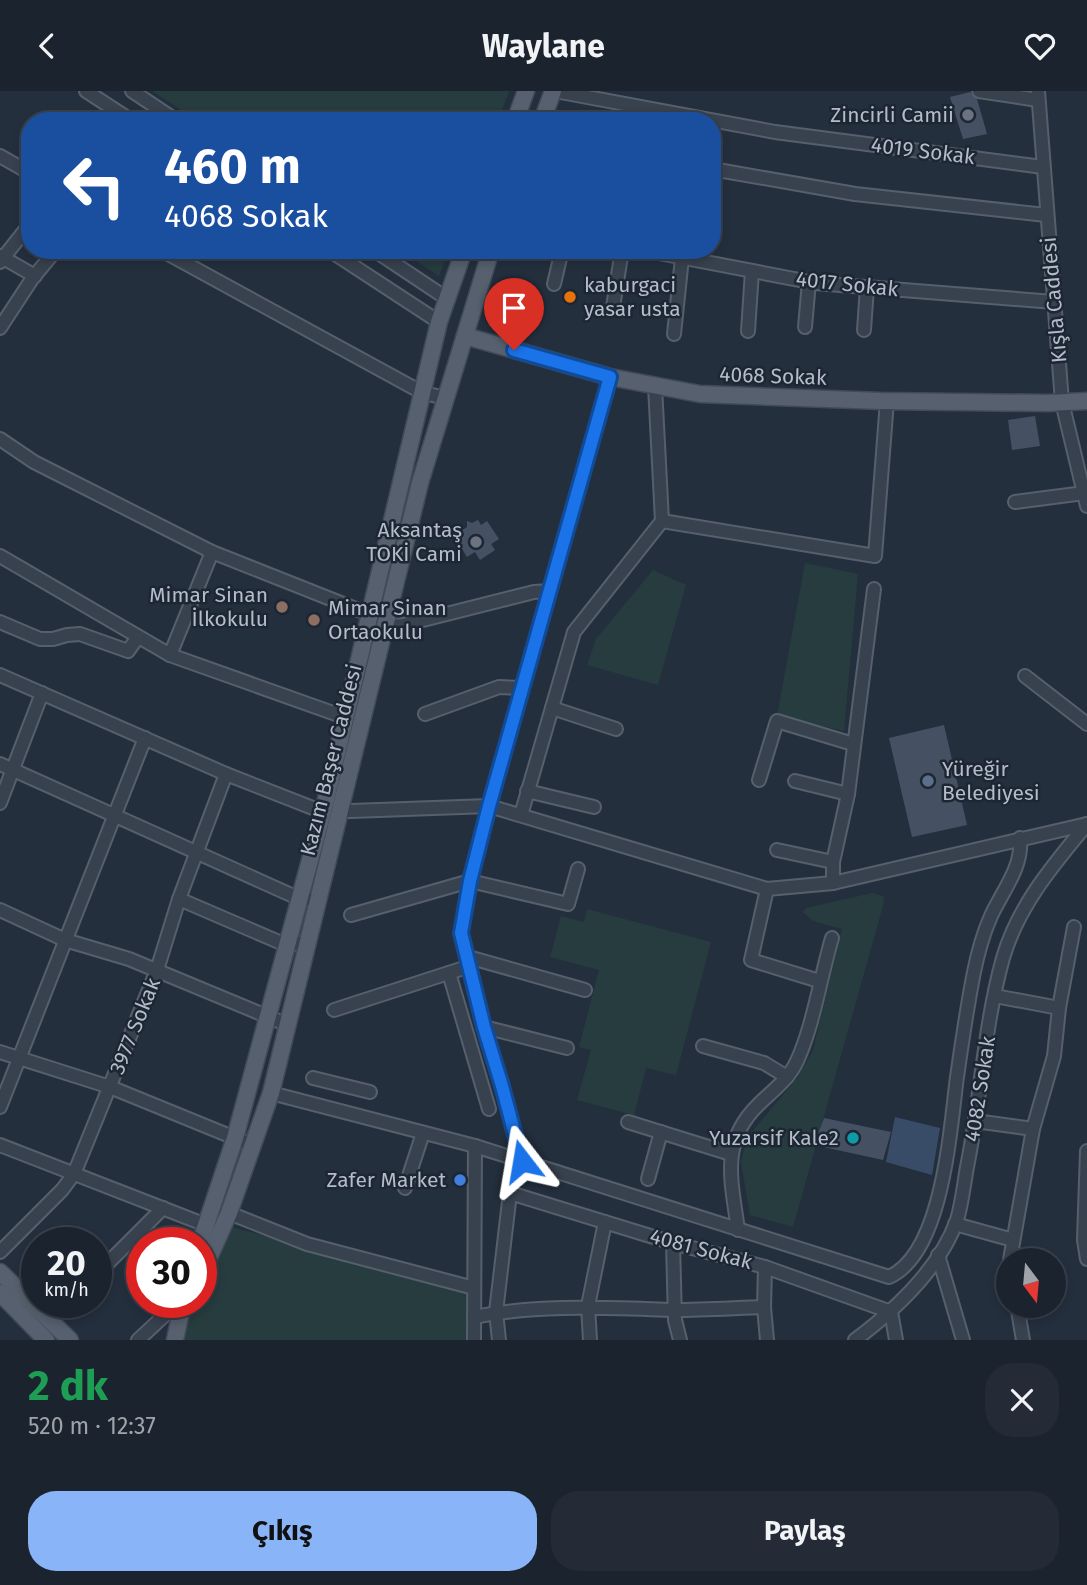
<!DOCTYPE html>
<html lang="tr">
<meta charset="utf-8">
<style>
body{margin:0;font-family:"Fira Sans",sans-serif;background:#242b36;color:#f1f3f6;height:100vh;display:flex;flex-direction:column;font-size:26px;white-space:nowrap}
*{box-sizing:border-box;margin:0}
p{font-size:23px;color:#a0a4aa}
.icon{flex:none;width:38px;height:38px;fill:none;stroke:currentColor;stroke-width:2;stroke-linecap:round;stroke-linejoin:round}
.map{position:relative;height:1249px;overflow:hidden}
.sheet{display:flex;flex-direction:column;background:#1b232e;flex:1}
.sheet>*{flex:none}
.hud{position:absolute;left:21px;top:21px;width:700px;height:147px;border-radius:28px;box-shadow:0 4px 10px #0003,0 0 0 2px #39404a;background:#1a4fa0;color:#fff;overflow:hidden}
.needle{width:46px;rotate:164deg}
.controls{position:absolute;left:996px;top:1157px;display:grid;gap:14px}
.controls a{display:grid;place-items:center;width:70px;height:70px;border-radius:50%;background:#1b232e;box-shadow:0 4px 10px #0003,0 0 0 2px #39404a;font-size:35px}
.speed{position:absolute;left:21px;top:1136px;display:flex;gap:14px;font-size:35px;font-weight:700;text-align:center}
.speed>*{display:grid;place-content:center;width:91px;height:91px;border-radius:50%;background:#1b232e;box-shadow:0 4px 10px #0003,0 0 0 2px #39404a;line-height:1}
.speed small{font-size:18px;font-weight:400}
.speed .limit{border:10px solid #d22;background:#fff;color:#111}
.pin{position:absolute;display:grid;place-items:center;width:60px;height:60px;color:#fff;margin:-72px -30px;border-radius:50% 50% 50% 0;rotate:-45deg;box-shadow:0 0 7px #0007}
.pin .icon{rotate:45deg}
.me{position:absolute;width:77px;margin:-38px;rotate:346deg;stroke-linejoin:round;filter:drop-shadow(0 0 5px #0008)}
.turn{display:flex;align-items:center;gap:24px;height:147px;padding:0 28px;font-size:32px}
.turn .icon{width:91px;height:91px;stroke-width:2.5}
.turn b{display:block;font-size:49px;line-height:60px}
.round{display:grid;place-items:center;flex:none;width:74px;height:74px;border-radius:28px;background:#242b36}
.headline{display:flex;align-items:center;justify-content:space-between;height:119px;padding:0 28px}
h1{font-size:42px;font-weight:700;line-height:52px;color:#1e9e55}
.action{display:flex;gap:14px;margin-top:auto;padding:14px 28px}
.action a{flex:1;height:80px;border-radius:28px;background:#8ab4f8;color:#111;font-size:28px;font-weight:700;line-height:80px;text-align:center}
.action a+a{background:#242b36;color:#f1f3f6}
header{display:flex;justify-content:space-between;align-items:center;height:91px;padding:0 28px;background:#1b232e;font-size:32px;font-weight:700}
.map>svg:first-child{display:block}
</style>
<header><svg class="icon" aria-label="back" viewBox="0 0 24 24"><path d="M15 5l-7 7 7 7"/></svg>Waylane<svg class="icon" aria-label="heart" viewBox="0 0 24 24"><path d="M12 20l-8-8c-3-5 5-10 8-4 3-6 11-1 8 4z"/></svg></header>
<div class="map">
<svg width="1087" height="1249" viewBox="0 0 1087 1249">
<rect width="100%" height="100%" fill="#242f3e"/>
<g fill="#263c3f">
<path d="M 152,0 L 509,0 L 498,30 L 198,30 Z"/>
<path d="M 399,159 L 449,159 L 439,185 Z"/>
<path d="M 805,472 L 858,483 L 844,640 L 777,625 Z"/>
<path d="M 653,479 L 686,494 L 658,594 L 587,574 L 596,548 Z"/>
<path d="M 872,802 L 883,805 L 884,811 L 793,1136 L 750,1124 L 741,1071 L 744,1058 L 751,1042 L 798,986 L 813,959 L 842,838 L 813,830 L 803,821 L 806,817 Z"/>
<path d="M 587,818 L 711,851 L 676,984 L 646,977 L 634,1024 L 577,1009 L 591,959 L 579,956 L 599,879 L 550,866 L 561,825 L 584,831 Z"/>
<path d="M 223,1134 L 474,1197 L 475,1249 L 179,1249 L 194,1211 L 201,1211 L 201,1191 Z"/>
</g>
<path fill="#394c67" d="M 895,1026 L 940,1037 L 932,1084 L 886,1071 Z"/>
<g fill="#455162">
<path d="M 970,1 L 977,8 L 987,43 L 963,48 L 950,6 Z"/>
<path d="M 1035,325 L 1040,355 L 1012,359 L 1008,329 Z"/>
<path d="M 478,429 L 481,434 L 487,430 L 499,448 L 491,453 L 495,459 L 480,469 L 475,461 L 467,466 L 456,448 L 464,444 L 461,440 L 467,436 L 467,430 L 472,432 Z"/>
<path d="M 944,634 L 967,734 L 912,746 L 889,647 Z"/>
<path d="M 824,1027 L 891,1041 L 883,1069 L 814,1054 Z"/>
</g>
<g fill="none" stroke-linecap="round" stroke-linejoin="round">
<defs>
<g id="minor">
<path d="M 86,0 L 132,30"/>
<path d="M 132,0 L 177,30"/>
<path d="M 555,0 L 775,41 L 1043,76"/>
<path d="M 979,0 L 1038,9"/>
<path d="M 1038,0 L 1062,311 L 1087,415"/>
<path d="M 0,65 L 30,82"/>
<path d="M 712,78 L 855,103 L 1046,124"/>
<path d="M 161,159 L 423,302 L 446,307"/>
<path d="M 329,159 L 439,231"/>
<path d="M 374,159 L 446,207"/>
<path d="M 643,159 L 815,192 L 1054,211"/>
<path d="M 0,165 L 35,185"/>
<path d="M 0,171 L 30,133"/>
<path d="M 554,193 L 562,159"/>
<path d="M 613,216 L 622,159"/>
<path d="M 805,236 L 809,191"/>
<path d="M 0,237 L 32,188 L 56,159"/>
<path d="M 864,239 L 867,196"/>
<path d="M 748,240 L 752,180"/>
<path d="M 674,243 L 682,167"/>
<path d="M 0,348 L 34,371 L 212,461 L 371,524"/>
<path d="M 1015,411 L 1084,402"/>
<path d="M 662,430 L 875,465 L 887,310"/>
<path d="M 0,465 L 170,564 L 347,627"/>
<path d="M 0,531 L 40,548 L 53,548 L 67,544 L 80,543 L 128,560 L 138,546"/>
<path d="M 385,536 L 403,534 L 534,501 L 549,500"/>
<path d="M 170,564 L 212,461"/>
<path d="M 0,584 L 226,683 L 323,721 L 489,715 L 767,798 L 833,792 L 1087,733"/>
<path d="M 1025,585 L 1087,633"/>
<path d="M 552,617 L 616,638"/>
<path d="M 425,623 L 499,596 L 522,597"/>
<path d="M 0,673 L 300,808 L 307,808"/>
<path d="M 759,689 L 777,630 L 853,653"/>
<path d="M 795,690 L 848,703"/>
<path d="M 527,700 L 594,716"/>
<path d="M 0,712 L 42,602"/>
<path d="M 521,724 L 574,541 L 662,430 L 655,295"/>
<path d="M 777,759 L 833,771"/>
<path d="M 833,792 L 833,771 L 848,703 L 874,498"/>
<path d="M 767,798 L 751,869 L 819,890"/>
<path d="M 179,808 L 286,854 L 308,851"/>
<path d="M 0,819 L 65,849 L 129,868 L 288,934"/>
<path d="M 351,824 L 470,790 L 568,813 L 578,778"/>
<path d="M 468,866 L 585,899"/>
<path d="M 449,882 L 489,1018"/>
<path d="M 995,905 L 1059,917"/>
<path d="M 334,919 L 470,875"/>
<path d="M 484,936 L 567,957"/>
<path d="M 703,955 L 764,972 L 787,986"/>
<path d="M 0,961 L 110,996 L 252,1054"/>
<path d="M 313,987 L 370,1001"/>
<path d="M 271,1002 L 475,1055 L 889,1186 C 943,1162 950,1039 957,986 C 962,951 967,916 974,881 C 978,861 983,843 991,825 C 1003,799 1023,776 1020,747"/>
<path d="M 0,1016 L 145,647"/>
<path d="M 975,1030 L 1033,1038"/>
<path d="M 628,1031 L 731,1063"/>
<path d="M 0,1054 L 206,1134"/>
<path d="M 1087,1060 L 1084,1149 L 1087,1168"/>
<path d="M 521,1070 L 502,995 L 484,936 L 461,842 L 470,790 L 489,715 L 610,286"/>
<path d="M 648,1088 L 661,1041"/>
<path d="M 405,1097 L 423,1042"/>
<path d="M 229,1122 L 307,1153 L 474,1197"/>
<path d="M 955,1133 L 1013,1149"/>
<path d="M 738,1139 C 732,1092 719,1052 758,1014 C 772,1000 789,988 797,970 C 813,936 821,884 832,847"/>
<path d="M 673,1152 L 675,1229 L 680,1249"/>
<path d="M 0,1161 L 62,1099 L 74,1083 L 157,879 L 179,808 L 226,683"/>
<path d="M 938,1164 L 963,1249"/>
<path d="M 1010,1169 L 1033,1038 L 1054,965 L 1059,917 L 1074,836"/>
<path d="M 765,1176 L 764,1216 L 767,1249"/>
<path d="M 96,1184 L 163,1117"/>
<path d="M 1017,1214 L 1023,1249"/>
<path d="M 474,1226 C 540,1213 606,1217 673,1219 C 703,1219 734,1217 764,1216"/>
<path d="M 50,1229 L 69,1211"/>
<path d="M 138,1249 L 166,1223 L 182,1215"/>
<path d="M 474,1249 L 475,1055"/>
<path d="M 499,1249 L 496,1221 L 510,1102 L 673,1152 L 765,1176 L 891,1221 L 896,1249"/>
<path d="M 590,1249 L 588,1215 L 605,1131"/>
<path d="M 855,1249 C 895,1219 940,1177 957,1129 C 962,1112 964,1093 967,1076 C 981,1007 984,935 1003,867 C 1018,815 1053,774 1087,733"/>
</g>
<g id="major">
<path d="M 515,30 L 526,0"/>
<path d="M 542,30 L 553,0"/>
<path d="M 465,245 L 610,286 L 700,303 L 881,310 L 1048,312 L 1087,310"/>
<path d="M 200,1152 L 235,1047 L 323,721 L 439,231 L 464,159"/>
<path d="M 0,1181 L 70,1249"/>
<path d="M 201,1185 L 229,1122 L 271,1002 L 420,392 L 491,159"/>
<path d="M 0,1202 L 46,1249"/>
<path d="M 175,1249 L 183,1211"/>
</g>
</defs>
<use href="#minor" stroke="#565f6c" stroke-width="16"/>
<use href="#major" stroke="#414a57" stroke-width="19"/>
<use href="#minor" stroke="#38414e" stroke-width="12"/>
<use href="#major" stroke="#56606e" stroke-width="16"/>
</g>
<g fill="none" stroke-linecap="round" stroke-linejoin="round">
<defs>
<path id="route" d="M 514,259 L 610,286 L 489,715 L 470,790 L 461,842 L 484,936 L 502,995 L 522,1070"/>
</defs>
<use href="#route" stroke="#114b97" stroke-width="18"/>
<use href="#route" stroke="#1a73e8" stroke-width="12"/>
</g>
<g fill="#6b7280" stroke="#1d2633" stroke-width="2.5">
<circle cx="968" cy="24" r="7"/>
<circle cx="476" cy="451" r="7"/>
</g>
<circle fill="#e8710a" stroke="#1d2633" stroke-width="2.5" cx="570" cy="206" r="7"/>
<g fill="#8d6e63" stroke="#1d2633" stroke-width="2.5">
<circle cx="282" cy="516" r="7"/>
<circle cx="314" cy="529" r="7"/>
</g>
<circle fill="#5c6f8a" stroke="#1d2633" stroke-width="2.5" cx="928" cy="690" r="7"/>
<circle fill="#0f9aa8" stroke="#1d2633" stroke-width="2.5" cx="853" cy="1047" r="7"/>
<circle fill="#3f7fe0" stroke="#1d2633" stroke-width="2.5" cx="460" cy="1089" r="7"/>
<g text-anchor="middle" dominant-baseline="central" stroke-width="5" stroke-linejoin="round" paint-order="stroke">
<g font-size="21" fill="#b4bcc9" stroke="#1d2633" text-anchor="end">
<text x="954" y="24">Zincirli Camii</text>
<text x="584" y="194" text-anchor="start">kaburgaci<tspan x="584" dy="24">yasar usta</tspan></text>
<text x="462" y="439">Aksantaş<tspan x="462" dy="24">TOKİ Cami</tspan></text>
<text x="268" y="504">Mimar Sinan<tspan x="268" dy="24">İlkokulu</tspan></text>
<text x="328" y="517" text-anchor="start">Mimar Sinan<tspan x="328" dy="24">Ortaokulu</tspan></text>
<text x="942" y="678" text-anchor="start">Yüreğir<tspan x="942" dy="24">Belediyesi</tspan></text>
<text x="839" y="1047">Yuzarsif Kale2</text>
<text x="446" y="1089">Zafer Market</text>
</g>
<g font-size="21" fill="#b4bcc9" stroke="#1d2633">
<text transform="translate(923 60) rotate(7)">4019 Sokak</text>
<text transform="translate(847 193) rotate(6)">4017 Sokak</text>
<text transform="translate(1054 209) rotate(-95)">Kışla Caddesi</text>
<text transform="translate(773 285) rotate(2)">4068 Sokak</text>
<text transform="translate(331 669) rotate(-76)">Kazım Başer Caddesi</text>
<text transform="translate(135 935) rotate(-68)">3977 Sokak</text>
<text transform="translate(980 998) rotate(-81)">4082 Sokak</text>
<text transform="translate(701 1158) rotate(15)">4081 Sokak</text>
</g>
</g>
</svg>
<div class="controls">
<a><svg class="needle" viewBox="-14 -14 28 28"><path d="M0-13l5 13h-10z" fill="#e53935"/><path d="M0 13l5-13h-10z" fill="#a0a4aa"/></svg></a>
</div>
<div class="speed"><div>20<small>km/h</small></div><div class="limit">30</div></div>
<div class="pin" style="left:514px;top:259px;background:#d93025"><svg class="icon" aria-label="arrive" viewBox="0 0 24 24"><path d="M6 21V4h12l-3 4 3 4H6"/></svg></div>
<svg class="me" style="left:522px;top:1070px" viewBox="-20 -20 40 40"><path d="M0-17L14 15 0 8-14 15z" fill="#1a73e8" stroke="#fff" stroke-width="4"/></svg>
<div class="hud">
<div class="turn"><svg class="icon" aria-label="left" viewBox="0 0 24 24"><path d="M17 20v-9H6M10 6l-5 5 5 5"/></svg><div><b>460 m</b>4068 Sokak</div></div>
</div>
</div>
<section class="sheet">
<div class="headline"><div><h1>2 dk</h1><p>520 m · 12:37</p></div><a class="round"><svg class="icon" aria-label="close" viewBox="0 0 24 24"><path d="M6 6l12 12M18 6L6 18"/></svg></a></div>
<div class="action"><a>Çıkış</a><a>Paylaş</a></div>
</section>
